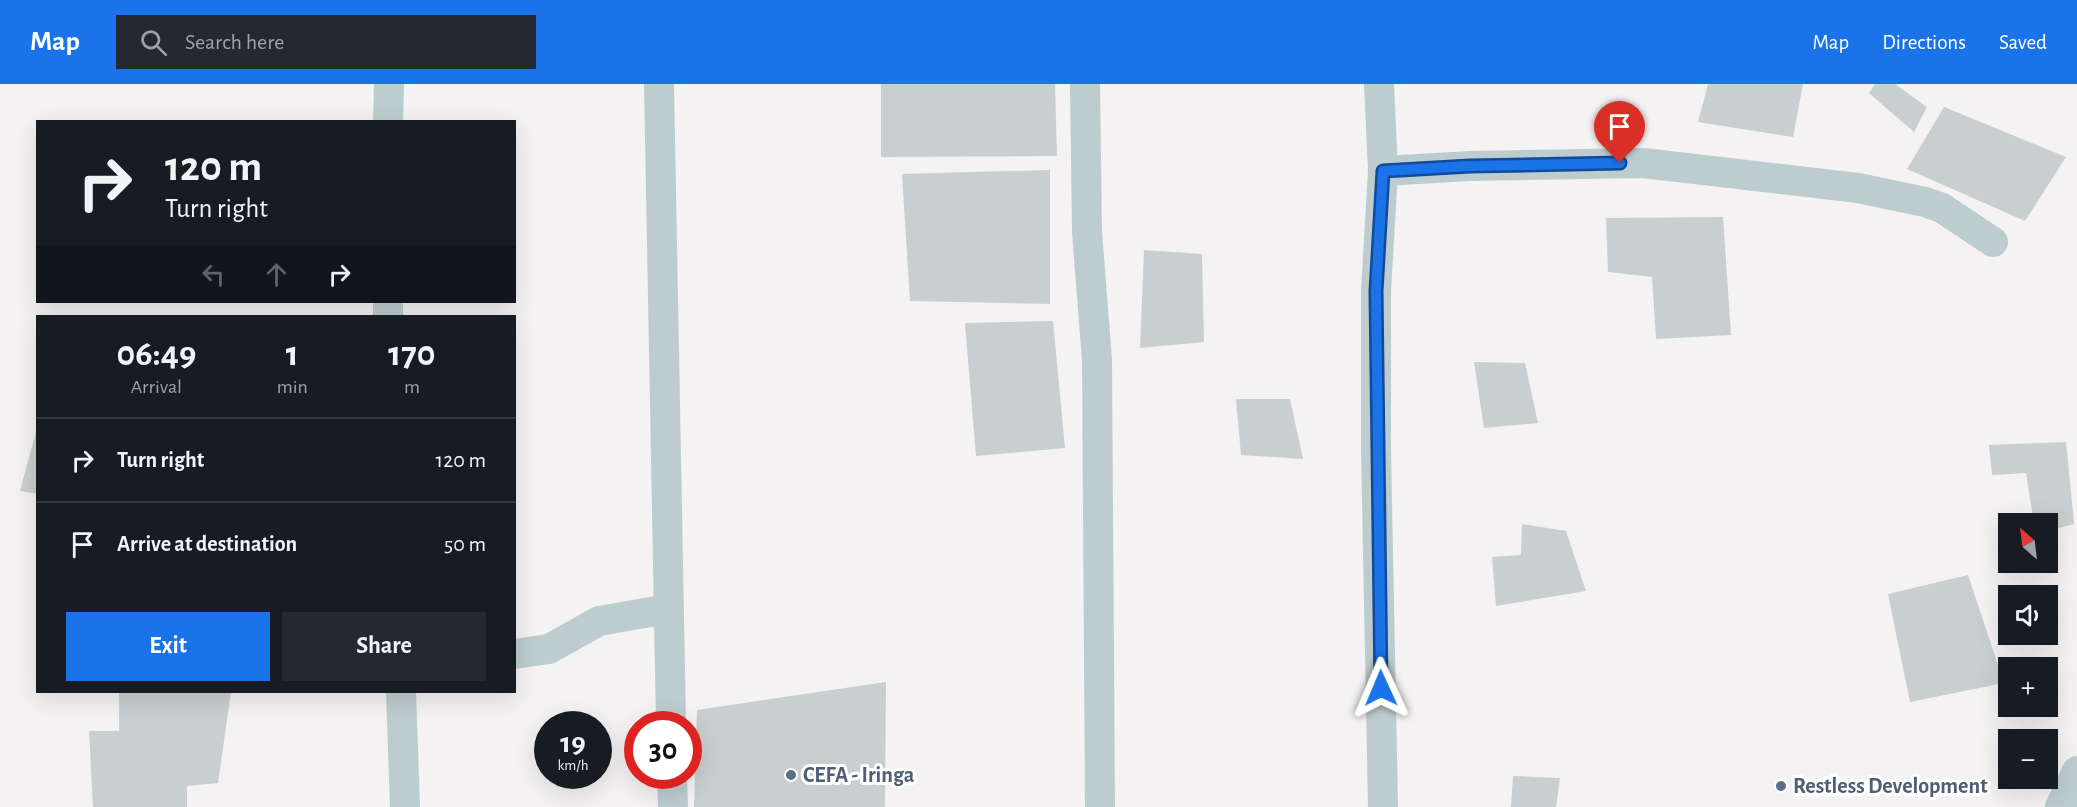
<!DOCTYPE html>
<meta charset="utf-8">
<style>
body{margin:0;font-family:"Alegreya Sans",sans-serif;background:#242831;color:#f1f3f6;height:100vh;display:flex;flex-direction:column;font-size:22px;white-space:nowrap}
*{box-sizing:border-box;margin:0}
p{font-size:20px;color:#9ea1a6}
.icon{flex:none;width:33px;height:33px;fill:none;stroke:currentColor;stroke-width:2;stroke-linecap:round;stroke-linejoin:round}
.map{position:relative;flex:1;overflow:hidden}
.details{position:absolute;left:36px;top:231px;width:480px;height:378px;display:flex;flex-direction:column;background:#171b24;border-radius:0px;box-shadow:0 6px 24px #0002}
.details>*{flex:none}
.guide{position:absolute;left:36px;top:36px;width:480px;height:183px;border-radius:0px;box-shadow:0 6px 24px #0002;background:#171b24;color:#f1f3f6;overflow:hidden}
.needle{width:39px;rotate:332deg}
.tools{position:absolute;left:1998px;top:429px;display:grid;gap:12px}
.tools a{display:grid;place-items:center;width:60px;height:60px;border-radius:0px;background:#171b24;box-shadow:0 6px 24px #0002;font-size:30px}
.speed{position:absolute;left:534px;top:627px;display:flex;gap:12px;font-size:30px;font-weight:700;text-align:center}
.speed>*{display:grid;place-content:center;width:78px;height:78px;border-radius:50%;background:#171b24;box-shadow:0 6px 24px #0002;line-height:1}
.speed small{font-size:15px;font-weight:400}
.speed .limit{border:9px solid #d22;background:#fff;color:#111}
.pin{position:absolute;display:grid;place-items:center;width:51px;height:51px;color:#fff;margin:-62px -26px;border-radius:50% 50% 50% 0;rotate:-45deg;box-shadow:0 0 6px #0007}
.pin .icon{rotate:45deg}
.me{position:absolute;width:66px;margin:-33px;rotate:359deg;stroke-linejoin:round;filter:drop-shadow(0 0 4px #0008)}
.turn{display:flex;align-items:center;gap:21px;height:126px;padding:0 30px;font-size:27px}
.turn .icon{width:78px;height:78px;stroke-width:2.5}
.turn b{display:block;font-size:42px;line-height:51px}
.lanes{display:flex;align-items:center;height:57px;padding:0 30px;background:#0003;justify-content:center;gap:30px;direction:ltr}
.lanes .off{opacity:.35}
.eta{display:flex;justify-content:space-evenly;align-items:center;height:102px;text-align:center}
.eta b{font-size:36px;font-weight:700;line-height:42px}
.action{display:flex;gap:12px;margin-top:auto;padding:12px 30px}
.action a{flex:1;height:69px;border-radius:0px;background:#1a73e8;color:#fff;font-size:24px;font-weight:700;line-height:69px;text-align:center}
.action a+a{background:#242831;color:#f1f3f6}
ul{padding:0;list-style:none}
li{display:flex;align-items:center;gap:18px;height:84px;padding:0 30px;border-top:2px solid #363941}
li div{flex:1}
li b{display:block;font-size:22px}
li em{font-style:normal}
header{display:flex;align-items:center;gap:36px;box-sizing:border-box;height:84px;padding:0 30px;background:#1a73e8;color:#fff}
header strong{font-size:28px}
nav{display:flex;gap:33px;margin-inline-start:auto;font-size:21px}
.search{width:420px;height:54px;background:#242831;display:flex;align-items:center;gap:15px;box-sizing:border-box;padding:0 21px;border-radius:0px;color:#9ea1a6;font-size:22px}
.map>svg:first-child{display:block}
</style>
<header>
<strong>Map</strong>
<div class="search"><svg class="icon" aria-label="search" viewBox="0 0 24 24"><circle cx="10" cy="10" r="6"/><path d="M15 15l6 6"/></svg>Search here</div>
<nav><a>Map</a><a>Directions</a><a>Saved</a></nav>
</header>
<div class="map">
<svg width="2077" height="723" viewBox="0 0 2077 723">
<rect width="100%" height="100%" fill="#f4f2f2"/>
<g fill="#c9ced1">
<path d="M 881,0 L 1055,0 L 1057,72 L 881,73 Z"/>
<path d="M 1708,0 L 1803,0 L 1793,53 L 1698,38 Z"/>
<path d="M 1875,0 L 1895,0 L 1927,23 L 1914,48 L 1869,9 Z"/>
<path d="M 1944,23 L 2066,73 L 2025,137 L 1907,85 Z"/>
<path d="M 1050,86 L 1050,220 L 910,217 L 902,90 Z"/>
<path d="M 1723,133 L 1731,251 L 1656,255 L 1652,193 L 1608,188 L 1606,134 Z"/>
<path d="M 1144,166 L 1202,170 L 1204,258 L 1140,264 Z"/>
<path d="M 1053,237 L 1065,364 L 976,372 L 965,239 Z"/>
<path d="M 1474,278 L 1525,279 L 1538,339 L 1484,344 Z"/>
<path d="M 1236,315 L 1290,315 L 1303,375 L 1241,371 Z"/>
<path d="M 37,344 L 38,344 L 38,410 L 20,407 Z"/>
<path d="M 2066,358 L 2074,440 L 2048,447 L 2048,440 L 2034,440 L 2026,389 L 1992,391 L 1989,361 Z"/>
<path d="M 1522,440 L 1566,447 L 1586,507 L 1496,522 L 1492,473 L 1521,471 Z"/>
<path d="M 1968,491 L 2004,599 L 1910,618 L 1888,510 Z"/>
<path d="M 886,598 L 885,723 L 694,723 L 697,626 Z"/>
<path d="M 119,608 L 231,608 L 218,699 L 187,702 L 187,723 L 93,723 L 89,647 L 119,647 Z"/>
<path d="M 1513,692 L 1560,694 L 1556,723 L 1511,723 Z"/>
</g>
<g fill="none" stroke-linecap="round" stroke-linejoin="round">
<g stroke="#bdccce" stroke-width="30">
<path d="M 659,0 L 671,640"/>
<path d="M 1085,0 L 1087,148 L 1097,276 L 1100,723"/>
<path d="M 1379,0 L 1383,87 L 1376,207 L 1376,366 L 1383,723"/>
<path d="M 388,38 L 389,0"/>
<path d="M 1383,87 L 1470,82 L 1643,79 L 1858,104 L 1925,118 L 1942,124 L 1993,158"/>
<path d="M 388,218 L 388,232"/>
<path d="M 514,570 L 549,565 L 599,537 L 668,525"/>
<path d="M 401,608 L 405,723"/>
<path d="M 672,692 L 673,723"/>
<path d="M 2060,723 L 2077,687"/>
</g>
</g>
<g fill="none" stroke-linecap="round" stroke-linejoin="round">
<defs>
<path id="route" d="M 1381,604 L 1376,207 L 1383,87 L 1470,82 L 1620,79"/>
</defs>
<use href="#route" stroke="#114b97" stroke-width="15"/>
<use href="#route" stroke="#1a73e8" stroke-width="10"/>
</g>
<g fill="#5c6f8a" stroke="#fff" stroke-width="2">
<circle cx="791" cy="691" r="6"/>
<circle cx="1781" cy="702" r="6"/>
</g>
<g text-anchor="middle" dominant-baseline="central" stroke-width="6" stroke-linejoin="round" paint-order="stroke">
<g font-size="22" font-weight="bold" fill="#4e5e75" stroke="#fff" text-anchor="start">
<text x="803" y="691">CEFA - Iringa</text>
<text x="1793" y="702">Restless Development</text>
</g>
</g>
</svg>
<div class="tools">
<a><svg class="needle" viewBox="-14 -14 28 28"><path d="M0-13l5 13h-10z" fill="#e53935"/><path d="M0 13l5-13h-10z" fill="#9ea1a6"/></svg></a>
<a><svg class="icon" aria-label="sound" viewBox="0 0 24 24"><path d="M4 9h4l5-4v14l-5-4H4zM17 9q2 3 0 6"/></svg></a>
<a>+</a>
<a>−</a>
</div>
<div class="speed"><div>19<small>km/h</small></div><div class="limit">30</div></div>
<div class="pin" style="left:1620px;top:79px;background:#d93025"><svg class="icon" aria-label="arrive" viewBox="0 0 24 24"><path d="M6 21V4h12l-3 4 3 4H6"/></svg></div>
<svg class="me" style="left:1381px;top:604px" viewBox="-20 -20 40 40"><path d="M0-17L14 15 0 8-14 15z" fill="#1a73e8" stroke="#fff" stroke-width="4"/></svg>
<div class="guide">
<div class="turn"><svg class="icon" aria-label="right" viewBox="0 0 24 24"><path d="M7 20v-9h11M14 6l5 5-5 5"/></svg><div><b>120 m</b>Turn right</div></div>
<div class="lanes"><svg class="icon off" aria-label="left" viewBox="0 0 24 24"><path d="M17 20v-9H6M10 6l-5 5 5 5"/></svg><svg class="icon off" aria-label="ahead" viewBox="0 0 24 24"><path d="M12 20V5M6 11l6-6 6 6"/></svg><svg class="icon" aria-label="right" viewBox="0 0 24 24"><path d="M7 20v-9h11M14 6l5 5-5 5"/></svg></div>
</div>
<section class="details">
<div class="eta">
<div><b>06:49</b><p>Arrival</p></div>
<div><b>1</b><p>min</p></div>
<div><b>170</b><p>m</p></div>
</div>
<ul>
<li><svg class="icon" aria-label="right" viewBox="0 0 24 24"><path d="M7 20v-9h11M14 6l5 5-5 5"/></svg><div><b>Turn right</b></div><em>120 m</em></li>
<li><svg class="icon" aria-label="arrive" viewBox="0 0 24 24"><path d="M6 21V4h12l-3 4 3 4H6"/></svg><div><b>Arrive at destination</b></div><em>50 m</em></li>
</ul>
<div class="action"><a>Exit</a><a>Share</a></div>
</section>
</div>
